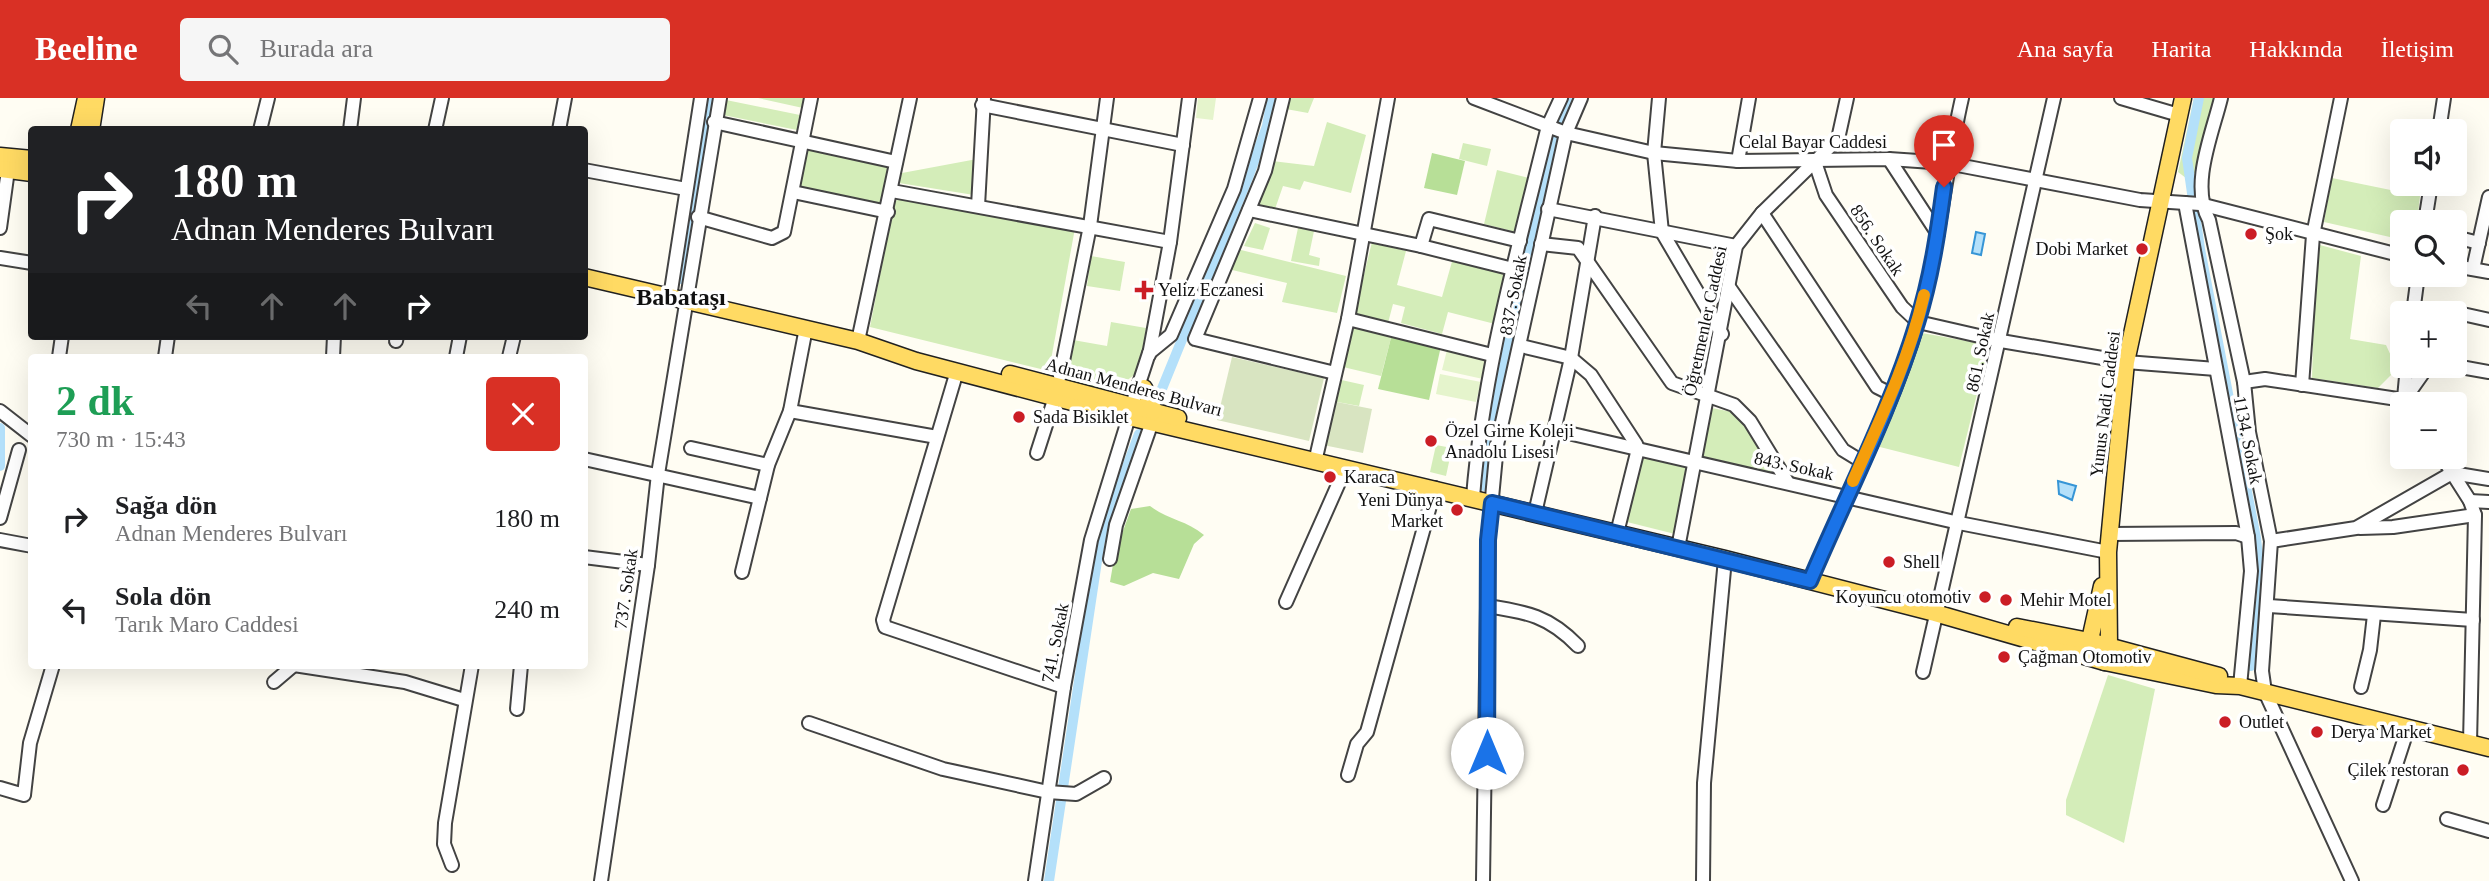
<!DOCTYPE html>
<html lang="tr">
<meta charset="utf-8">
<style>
body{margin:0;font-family:Georgia,serif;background:#f6f6f6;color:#202124;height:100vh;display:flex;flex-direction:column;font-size:26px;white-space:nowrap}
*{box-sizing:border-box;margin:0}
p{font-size:23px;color:#757577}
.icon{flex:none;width:38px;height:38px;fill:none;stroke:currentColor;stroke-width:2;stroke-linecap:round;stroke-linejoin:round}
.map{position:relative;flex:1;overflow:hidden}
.sheet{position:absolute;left:28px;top:256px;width:560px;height:315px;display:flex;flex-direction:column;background:#fff;border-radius:7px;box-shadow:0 7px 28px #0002}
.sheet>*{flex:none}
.top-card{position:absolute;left:28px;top:28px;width:560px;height:214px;border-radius:7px;box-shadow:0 7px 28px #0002;background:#202124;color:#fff;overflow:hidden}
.controls{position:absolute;left:2390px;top:21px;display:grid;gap:14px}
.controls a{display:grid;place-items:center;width:77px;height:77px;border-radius:7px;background:#fff;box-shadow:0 7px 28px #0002;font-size:35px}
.pin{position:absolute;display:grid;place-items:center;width:60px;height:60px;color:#fff;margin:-72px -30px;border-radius:50% 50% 50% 0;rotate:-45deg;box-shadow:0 0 7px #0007}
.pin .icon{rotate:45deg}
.me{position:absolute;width:77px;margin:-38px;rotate:0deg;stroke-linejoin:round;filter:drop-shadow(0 0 5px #0008)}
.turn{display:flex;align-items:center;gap:24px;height:147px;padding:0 28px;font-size:32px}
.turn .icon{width:91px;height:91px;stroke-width:2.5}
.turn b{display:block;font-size:49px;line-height:60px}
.lanes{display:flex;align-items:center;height:66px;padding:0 28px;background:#0003;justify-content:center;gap:35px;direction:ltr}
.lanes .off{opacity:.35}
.round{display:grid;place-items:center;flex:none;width:74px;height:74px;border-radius:7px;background:#f6f6f6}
.headline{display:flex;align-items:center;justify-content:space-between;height:119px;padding:0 28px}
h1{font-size:42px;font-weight:700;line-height:52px;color:#1e9e55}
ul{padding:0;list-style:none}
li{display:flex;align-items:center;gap:21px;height:91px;padding:0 28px}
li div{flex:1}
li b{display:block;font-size:26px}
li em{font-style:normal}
header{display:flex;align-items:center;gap:42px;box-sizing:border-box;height:98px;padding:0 35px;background:#d93025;color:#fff}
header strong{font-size:33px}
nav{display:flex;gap:38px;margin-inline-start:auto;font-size:24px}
.search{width:490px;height:63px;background:#f6f6f6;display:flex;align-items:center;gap:18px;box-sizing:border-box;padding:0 24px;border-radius:7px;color:#757577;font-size:26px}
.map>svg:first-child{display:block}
</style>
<header>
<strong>Beeline</strong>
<div class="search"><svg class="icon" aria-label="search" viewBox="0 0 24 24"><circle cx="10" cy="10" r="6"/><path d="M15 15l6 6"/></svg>Burada ara</div>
<nav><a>Ana sayfa</a><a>Harita</a><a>Hakkında</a><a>İletişim</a></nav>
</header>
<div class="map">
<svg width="2489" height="783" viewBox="0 0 2489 783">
<rect width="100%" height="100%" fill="#fffdf3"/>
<g fill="#d4edb9">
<path d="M 758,0 L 805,0 L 803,10 Z"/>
<path d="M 1288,0 L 1314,0 L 1308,15 L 1286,11 Z"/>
<path d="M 2194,0 L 2215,0 L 2198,73 L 2186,80 L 2178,74 Z"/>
<path d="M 726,2 L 800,17 L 797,32 L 723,17 Z"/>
<path d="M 1327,24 L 1366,37 L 1351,95 L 1304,83 L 1300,92 L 1283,88 L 1275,111 L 1255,106 L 1272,63 L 1314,68 Z"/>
<path d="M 1463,45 L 1491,51 L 1487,68 L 1459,61 Z"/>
<path d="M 807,51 L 888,67 L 880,105 L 799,89 Z"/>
<path d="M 977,61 L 974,97 L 899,85 L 902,75 Z"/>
<path d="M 1497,72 L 1529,80 L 1516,134 L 1484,126 Z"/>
<path d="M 2332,80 L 2420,98 L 2417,124 L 2403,124 L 2403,142 L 2324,124 Z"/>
<path d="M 903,99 L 1075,130 L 1049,273 L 870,229 L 894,104 Z"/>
<path d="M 1255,125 L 1270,130 L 1263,152 L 1244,148 Z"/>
<path d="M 1298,130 L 1314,133 L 1309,157 L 1320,160 L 1319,168 L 1291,163 Z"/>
<path d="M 1372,144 L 1406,153 L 1397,187 L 1442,199 L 1453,160 L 1509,174 L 1495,226 L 1448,214 L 1442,236 L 1401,225 L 1405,209 L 1393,206 L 1388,225 L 1354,217 Z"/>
<path d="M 2316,146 L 2361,158 L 2350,241 L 2386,247 L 2397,271 L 2378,290 L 2312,280 Z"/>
<path d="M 1237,151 L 1346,178 L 1337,215 L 1282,204 L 1287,185 L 1228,171 Z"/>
<path d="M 1091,158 L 1125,164 L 1120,193 L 1087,188 Z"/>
<path d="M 1111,224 L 1146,230 L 1139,273 L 1111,295 L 1066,281 L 1073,242 L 1107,248 Z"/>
<path d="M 1353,226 L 1392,236 L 1381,278 L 1343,269 Z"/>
<path d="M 1922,235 L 1989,247 L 1959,369 L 1876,348 Z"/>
<path d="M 1337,281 L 1364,287 L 1359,308 L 1332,303 Z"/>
<path d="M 1712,310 L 1737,315 L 1772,374 L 1772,380 L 1701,361 Z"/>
<path d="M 1436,347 L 1452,350 L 1446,378 L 1430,374 Z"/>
<path d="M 1642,359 L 1689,370 L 1675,436 L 1627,424 Z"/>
<path d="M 2108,577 L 2155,591 L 2124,745 L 2066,717 L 2066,702 Z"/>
</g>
<g fill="#b7df97">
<path d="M 1432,55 L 1465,63 L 1457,97 L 1424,90 Z"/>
<path d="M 1392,236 L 1441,248 L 1429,302 L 1378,291 Z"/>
<path d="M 1150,408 C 1168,422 1186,422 1204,437 L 1194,446 L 1179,481 L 1153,475 L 1124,488 L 1110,484 L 1115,455 L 1131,411 Z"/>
</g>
<g fill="#d8e4c1">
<path d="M 1232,259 L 1324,280 L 1309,343 L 1217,322 Z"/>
<path d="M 1332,303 L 1372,311 L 1363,355 L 1323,347 Z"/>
</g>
<g fill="#e5f4cc">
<path d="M 1198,0 L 1216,0 L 1213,22 L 1196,20 Z"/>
<path d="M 1447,252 L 1487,261 L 1483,281 L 1442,272 Z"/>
<path d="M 1440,276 L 1481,284 L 1476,304 L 1436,296 Z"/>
</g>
<g fill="#b4e0fa" stroke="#3695d6" stroke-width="2">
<path d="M 1976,134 L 1985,136 L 1981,157 L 1972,155 Z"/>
<path d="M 2058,383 L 2076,388 L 2072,402 L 2059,396 Z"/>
</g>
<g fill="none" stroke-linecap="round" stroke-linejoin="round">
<g stroke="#b4e0fa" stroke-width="10">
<path d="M 2199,0 L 2187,60 L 2200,151 L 2256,440 L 2262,496 L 2251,568"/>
<path d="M 681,181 L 708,0"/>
<path d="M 1159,298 L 1249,77 L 1267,28 L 1272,0"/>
<path d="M 0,330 L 0,368"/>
<path d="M 1484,388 C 1491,311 1509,234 1527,158 C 1540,105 1550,51 1571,0"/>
<path d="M 1049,783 L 1100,443 L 1139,336"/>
</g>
<defs>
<g id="minor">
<path d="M 1283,0 L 1265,73 L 1195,241 L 1335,275"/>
<path d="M 1474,0 L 1566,35 L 1654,55 L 1738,63 L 1889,61 L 1947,65 L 2140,102 L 2200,106 L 2403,158"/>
<path d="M 1659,0 L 1654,55 L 1662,134 L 1722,236"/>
<path d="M 2121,0 L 2179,17"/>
<path d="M 2221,0 C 2212,37 2190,87 2209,122 L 2244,284 L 2249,334 L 2271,443 L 2262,573 L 2265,594 L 2352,783"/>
<path d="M 982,7 L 1183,47"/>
<path d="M 714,24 L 896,64"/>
<path d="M 260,32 L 268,0"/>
<path d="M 350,32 L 354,0"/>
<path d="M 435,32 L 442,0"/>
<path d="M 559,32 L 565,0"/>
<path d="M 2439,33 L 2444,0"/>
<path d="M 1889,61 L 1938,136"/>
<path d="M 1738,63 L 1749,0"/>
<path d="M 1815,64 L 1826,97 L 1902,209 L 1918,224 L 2001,243 L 2126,264 L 2216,271"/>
<path d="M 584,72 L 686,91"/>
<path d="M 892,93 L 1170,144"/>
<path d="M 793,94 L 888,114"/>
<path d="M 2185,105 L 2248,439 L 2251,473 L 2240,588"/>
<path d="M 978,108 L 984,0"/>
<path d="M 1548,111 L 1736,148"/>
<path d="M 1249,112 L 1421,148 L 1429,121 L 1520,143"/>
<path d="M 1762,115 L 1877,289 L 1891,296"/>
<path d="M 698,119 L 772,140 L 784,134 L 811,0"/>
<path d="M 2425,124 L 2431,86"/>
<path d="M 0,130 L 8,72"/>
<path d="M 2455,139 L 2479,145"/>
<path d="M 1541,146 L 1578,150 L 1672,285 L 1734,307 L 1750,323 L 1788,385"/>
<path d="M 1421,148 L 1513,171"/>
<path d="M 0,160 L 32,165"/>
<path d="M 2455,168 L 2489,174"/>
<path d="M 2473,171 L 2489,99"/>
<path d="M 1729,189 L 1843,352 L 1861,363"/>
<path d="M 670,199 L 701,0"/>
<path d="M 2413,215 L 2418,177"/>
<path d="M 2439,215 L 2440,211 L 2489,222"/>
<path d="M 1348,221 L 1492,257"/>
<path d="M 396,243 L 397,238"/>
<path d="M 858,243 L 910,0"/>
<path d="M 1521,248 L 1571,260 L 1591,277 L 1636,346 L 1638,351 L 1617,435"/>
<path d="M 1149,257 L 1170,144 L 1189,0"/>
<path d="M 59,259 L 62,238"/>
<path d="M 165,259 L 168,238"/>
<path d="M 333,259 L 334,238"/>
<path d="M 456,259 L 460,238"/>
<path d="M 509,259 L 514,238"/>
<path d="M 2455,268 L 2489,274"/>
<path d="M 957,273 L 883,522 L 885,529 L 1064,589"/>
<path d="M 1060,278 L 1090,128 L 1107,0"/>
<path d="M 2244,284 L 2265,281 L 2404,302 L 2428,268"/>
<path d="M 2302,287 L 2313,137 L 2341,0"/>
<path d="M 2404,300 L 2407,268"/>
<path d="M 1132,307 L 1149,255 L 1171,237 L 1234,91 L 1260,0"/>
<path d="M 0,313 L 32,338"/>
<path d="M 790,313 L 937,339"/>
<path d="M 1555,332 L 1959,425 L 2108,454"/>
<path d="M 691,350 L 768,367"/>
<path d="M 1037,355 L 1055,299"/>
<path d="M 2442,359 L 2470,403 L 2475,417 L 2470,645"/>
<path d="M 584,361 L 760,400"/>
<path d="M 1315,364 L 1348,221 L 1388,0"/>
<path d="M 1473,399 C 1483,273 1518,151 1548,28 L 1561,0"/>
<path d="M 2470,403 L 2489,404"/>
<path d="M 1535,415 L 1571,260 L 1595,118"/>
<path d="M 0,420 L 19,352"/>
<path d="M 2360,430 L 2393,429 L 2475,417"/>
<path d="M 2109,436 L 2236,435 L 2248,439"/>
<path d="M 0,442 L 32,448"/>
<path d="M 2271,443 L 2356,430 L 2452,375 L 2489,381"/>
<path d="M 1678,450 L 1736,148 L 1762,115 L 1838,41 L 1847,0"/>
<path d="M 584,459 L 648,467"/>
<path d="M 1110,461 L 1116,427 L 1152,324"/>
<path d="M 742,474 L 768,367 L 790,313 L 806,230"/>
<path d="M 1810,483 C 1845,400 1893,310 1918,224 C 1939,150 1945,74 1962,0"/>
<path d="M 1286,504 L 1345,371"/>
<path d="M 1487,508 C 1527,514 1549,518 1578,548"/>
<path d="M 2269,508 L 2473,522"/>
<path d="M 294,567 L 405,584 L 464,602"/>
<path d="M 1923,574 L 2054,0"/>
<path d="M 274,584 L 294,567"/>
<path d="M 2361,589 L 2370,552 L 2374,517"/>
<path d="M 517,611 L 521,567"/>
<path d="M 809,625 L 943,671 L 1048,694 L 1076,696 L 1104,680"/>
<path d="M 1348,677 L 1357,646 L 1367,634 L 1435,390"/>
<path d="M 0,690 L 24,697 L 30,645 L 53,567"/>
<path d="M 2383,707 L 2408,630"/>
<path d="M 2447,721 L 2489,733"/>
<path d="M 452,767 L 444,746 L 445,725 L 472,567"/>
<path d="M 601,783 L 648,467 L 658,376 L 720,0"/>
<path d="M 1035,783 L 1064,589 L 1091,442 L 1129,319"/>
<path d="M 1483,783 L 1488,442 L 1497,347 L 1566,35 L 1581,0"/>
<path d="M 1703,783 L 1704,685 L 1725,461"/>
</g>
<g id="major">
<path d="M 79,32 L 86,0"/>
<path d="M 91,32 L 96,0"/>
<path d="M 0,58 L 32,61"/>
<path d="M 0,71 L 32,75"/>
<path d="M 584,179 L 858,243 L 916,263 L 1129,319 L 1725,461 L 1935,515 L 2105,564 L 2216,587 L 2240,588 L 2489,650"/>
<path d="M 1010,276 L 1178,320"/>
<path d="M 1144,290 L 1154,313"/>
<path d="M 2017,529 L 2089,543 L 2219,578"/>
<path d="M 2088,551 L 2102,488"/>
<path d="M 2105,564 L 2109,547 L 2108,454 L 2126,264 L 2183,0"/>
</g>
</defs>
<use href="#minor" stroke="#434343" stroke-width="16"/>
<use href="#major" stroke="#212121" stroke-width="19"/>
<use href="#minor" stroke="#fff" stroke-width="12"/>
<use href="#major" stroke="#ffda63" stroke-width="16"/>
</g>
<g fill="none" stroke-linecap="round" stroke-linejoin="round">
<defs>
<path id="route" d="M 1487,655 L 1488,442 L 1492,405 L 1810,483 C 1846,398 1890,314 1917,225 C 1931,181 1938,134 1944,89"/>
</defs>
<use href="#route" stroke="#114b97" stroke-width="18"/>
<use href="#route" stroke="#1a73e8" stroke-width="12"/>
<path stroke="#f59e0b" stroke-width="12" d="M 1853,383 C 1880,322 1909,262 1924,197"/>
</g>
<g fill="#cb1d25" stroke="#fff" stroke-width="2.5">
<circle cx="2251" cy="136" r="7"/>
<circle cx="2142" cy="151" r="7"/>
<path d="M1140.5 181.5h7v7h7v7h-7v7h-7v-7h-7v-7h7z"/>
<circle cx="1019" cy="319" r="7"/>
<circle cx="1431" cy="343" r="7"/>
<circle cx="1330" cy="379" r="7"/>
<circle cx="1457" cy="412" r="7"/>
<circle cx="1889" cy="464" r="7"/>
<circle cx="1985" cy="499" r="7"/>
<circle cx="2006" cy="502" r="7"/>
<circle cx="2004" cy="559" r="7"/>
<circle cx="2225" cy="624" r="7"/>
<circle cx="2317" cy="634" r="7"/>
<circle cx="2463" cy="672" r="7"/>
</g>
<g text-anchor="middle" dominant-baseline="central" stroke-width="7" stroke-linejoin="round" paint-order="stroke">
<g font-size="18" fill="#101010" stroke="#fff">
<text x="1813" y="44">Celal Bayar Caddesi</text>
<text transform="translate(1877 142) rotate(56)">856. Sokak</text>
<text transform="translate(1513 197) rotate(-79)">837. Sokak</text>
<text transform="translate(1705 223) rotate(-78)">Öğretmenler Caddesi</text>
<text transform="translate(1980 254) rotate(-78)">861. Sokak</text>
<text transform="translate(1134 289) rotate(15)">Adnan Menderes Bulvarı</text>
<text transform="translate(2105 306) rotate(-83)">Yunus Nadi Caddesi</text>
<text transform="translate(2248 342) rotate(79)">1134. Sokak</text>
<text transform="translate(1794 368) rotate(12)">843. Sokak</text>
<text transform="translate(626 491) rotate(-82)">737. Sokak</text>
<text transform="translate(1055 545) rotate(-79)">741. Sokak</text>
</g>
<g font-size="18" fill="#101010" stroke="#fff" text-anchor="start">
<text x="2265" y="136">Şok</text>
<text x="2128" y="151" text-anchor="end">Dobi Market</text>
<text x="1158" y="192">Yeliz Eczanesi</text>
<text x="1033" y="319">Sada Bisiklet</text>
<text x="1445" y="333">Özel Girne Koleji<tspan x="1445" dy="21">Anadolu Lisesi</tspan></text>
<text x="1344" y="379">Karaca</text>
<text x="1443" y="402" text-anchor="end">Yeni Dünya<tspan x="1443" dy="21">Market</tspan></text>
<text x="1903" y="464">Shell</text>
<text x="1971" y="499" text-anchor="end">Koyuncu otomotiv</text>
<text x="2020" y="502">Mehir Motel</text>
<text x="2018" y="559">Çağman Otomotiv</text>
<text x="2239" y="624">Outlet</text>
<text x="2331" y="634">Derya Market</text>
<text x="2449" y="672" text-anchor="end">Çilek restoran</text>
</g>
<g font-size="24" font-weight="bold" fill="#101010" stroke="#fff">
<text x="681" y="199">Babataşı</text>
</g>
</g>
</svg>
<div class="controls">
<a><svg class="icon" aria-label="sound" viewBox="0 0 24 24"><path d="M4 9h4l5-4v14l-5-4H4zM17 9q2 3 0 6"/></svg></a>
<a><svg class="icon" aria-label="search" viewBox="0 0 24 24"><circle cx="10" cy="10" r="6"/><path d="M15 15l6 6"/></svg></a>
<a>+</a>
<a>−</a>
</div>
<div class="pin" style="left:1944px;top:89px;background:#d93025"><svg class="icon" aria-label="arrive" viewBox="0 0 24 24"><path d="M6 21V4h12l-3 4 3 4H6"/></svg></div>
<svg class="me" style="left:1487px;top:655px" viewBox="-20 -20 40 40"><circle r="19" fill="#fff"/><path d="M0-13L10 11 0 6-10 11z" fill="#1a73e8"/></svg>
<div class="top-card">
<div class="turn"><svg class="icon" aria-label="right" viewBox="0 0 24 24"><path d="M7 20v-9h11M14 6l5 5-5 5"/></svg><div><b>180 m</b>Adnan Menderes Bulvarı</div></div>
<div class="lanes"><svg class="icon off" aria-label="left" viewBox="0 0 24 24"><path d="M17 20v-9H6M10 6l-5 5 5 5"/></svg><svg class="icon off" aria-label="ahead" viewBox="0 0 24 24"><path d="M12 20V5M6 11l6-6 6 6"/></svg><svg class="icon off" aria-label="ahead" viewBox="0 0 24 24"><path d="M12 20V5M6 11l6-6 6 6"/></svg><svg class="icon" aria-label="right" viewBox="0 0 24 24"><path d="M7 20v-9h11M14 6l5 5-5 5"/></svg></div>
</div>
<section class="sheet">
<div class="headline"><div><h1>2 dk</h1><p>730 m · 15:43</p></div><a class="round" style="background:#d93025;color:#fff"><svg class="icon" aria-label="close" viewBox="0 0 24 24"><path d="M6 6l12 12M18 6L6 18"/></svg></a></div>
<ul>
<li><svg class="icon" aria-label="right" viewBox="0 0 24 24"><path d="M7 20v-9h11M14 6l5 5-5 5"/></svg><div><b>Sağa dön</b><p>Adnan Menderes Bulvarı</p></div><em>180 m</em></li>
<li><svg class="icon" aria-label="left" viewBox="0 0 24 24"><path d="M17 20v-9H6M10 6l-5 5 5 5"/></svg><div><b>Sola dön</b><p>Tarık Maro Caddesi</p></div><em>240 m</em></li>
</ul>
</section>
</div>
